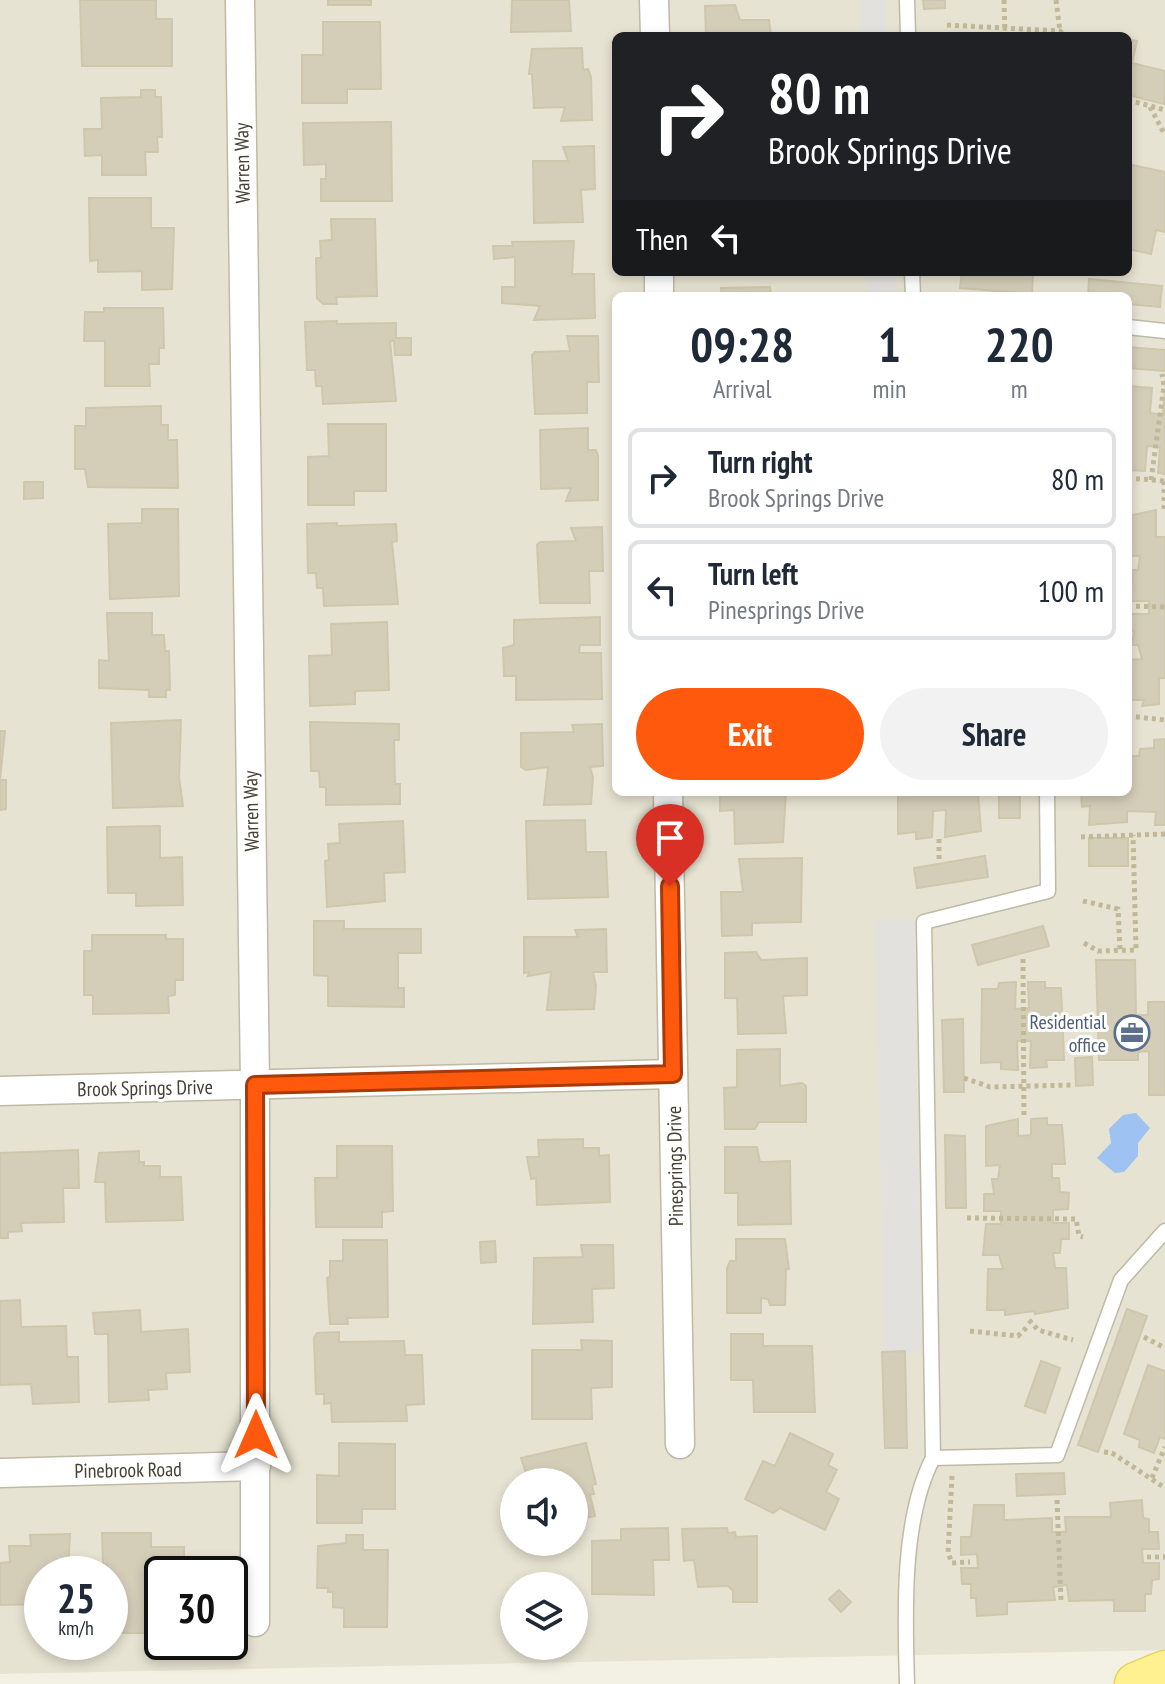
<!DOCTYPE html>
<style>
body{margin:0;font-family:"PT Sans Narrow",sans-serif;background:#f2f2f3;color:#1f2937;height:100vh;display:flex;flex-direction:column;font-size:30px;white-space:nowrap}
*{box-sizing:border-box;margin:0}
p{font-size:26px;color:#747a83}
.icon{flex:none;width:44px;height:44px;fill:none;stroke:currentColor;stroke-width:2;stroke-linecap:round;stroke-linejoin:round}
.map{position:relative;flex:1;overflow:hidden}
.details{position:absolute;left:612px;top:292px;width:520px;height:504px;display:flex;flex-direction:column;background:#fff;border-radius:12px;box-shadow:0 4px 12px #0003}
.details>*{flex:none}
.top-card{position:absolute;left:612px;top:32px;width:520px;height:244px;border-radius:12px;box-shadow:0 4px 12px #0003;background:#202124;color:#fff;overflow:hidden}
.fabs{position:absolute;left:500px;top:1468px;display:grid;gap:16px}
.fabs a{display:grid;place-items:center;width:88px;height:88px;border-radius:50%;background:#fff;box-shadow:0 4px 12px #0003;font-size:40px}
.speed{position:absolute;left:24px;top:1556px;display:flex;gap:16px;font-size:40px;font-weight:700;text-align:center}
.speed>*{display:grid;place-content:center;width:104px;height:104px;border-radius:50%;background:#fff;box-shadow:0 4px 12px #0003;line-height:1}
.speed small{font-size:20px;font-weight:400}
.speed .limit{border:4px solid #111;border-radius:12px;background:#fff;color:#111}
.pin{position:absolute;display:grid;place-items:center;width:68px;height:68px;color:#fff;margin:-82px -34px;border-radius:50% 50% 50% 0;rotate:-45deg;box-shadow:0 0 8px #0007}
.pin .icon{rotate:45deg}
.me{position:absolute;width:88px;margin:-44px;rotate:0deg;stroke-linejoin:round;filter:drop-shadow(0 0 6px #0008)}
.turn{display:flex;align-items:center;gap:28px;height:168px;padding:0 24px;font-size:36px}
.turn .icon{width:104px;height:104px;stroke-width:2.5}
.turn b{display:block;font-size:56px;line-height:68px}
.then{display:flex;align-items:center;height:76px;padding:0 24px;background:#0003;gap:16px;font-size:30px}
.eta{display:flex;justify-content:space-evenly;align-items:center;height:136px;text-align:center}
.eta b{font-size:48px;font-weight:800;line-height:56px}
.button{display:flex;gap:16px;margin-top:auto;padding:16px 24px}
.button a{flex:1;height:92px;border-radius:48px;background:#ff590e;color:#fff;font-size:32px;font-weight:800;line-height:92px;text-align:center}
.button a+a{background:#f2f2f3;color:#1f2937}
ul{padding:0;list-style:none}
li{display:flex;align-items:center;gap:24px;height:100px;margin:0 16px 12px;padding:0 8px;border:4px solid #e0e1e3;border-radius:12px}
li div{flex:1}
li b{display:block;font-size:30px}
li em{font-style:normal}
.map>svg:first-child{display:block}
</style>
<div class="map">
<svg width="1165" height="1684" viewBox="0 0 1165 1684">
<rect width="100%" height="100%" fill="#f3f0e4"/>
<path fill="#e7e3d2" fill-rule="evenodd" d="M 0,0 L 1165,0 L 1165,1650 L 0,1674 ZM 616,36 L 1128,36 L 1128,272 L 616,272 ZM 616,296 L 1128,296 L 1128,792 L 616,792 ZM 514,1482 L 574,1482 L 574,1542 L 514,1542 ZM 42,1574 L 110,1574 L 110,1642 L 42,1642 ZM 162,1574 L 230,1574 L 230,1642 L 162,1642 ZM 514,1586 L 574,1586 L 574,1646 L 514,1646 Z"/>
<g fill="#e3e1dd">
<path d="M 861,0 L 885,0 L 886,36 L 861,36 Z"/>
<path d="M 866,272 L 895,272 L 895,296 L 867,296 Z"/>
<path d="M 876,920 L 915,920 L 922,1353 L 884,1354 Z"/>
</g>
<path fill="#9ec2f2" d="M 1136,1113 L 1150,1128 L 1138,1143 L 1138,1156 L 1124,1172 L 1115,1173 L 1097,1158 L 1111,1143 L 1109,1129 L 1123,1115 Z"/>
<g fill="#d4ceb9" stroke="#cfc7ac" stroke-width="2">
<path d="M 80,0 L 156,0 L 156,19 L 172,19 L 172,66 L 82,66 Z"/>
<rect x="328" y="0" width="43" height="5"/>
<path d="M 512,0 L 569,0 L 571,31 L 511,32 Z"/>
<path d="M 923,0 L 945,0 L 945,8 L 924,9 Z"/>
<path d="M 735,5 L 740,20 L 769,20 L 771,36 L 706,36 L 705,6 Z"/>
<path d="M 323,22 L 380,22 L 381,89 L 347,89 L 347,103 L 302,103 L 302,55 L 323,55 Z"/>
<path d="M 1128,39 L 1137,41 L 1132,63 L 1165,71 L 1164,104 L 1128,95 Z"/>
<path d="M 582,48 L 583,70 L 588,69 L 591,77 L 592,120 L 561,121 L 565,107 L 534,108 L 532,74 L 529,74 L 532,49 Z"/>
<path d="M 141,90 L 155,90 L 155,97 L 161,97 L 162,137 L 157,137 L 158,152 L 145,152 L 146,175 L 102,175 L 102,155 L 85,156 L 84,129 L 102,129 L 101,98 L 141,97 Z"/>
<path d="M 391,122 L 392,201 L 321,201 L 321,179 L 326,179 L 326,164 L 304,165 L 303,123 Z"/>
<path d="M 594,146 L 595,189 L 581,190 L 583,222 L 534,223 L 533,161 L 568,161 L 563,147 Z"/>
<path d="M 1128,164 L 1165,172 L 1165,232 L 1156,230 L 1151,254 L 1128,249 Z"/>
<path d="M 89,198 L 151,198 L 151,228 L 174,228 L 172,289 L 142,290 L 142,271 L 98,272 L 98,260 L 90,261 Z"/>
<path d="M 331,219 L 375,219 L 377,296 L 336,297 L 337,304 L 323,304 L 317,298 L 316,258 L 321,258 L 320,241 L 332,240 Z"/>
<path d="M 574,241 L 572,274 L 594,274 L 595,318 L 534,320 L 540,306 L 502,303 L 502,287 L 515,287 L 515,257 L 494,259 L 493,246 L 513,246 L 512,242 Z"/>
<path d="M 962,272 L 1033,273 L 1032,294 L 960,288 Z"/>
<path d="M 1089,279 L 1162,286 L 1160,307 L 1128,304 L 1128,296 L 1088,296 Z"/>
<path d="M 770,287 L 771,296 L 722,296 L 721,288 Z"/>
<path d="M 104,308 L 163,308 L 164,348 L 159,348 L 159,364 L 149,364 L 150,386 L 105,386 L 105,341 L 84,341 L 85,312 L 104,312 Z"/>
<path d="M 337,321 L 337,324 L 396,323 L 396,338 L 411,338 L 411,355 L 395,355 L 394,341 L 390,341 L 396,401 L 323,404 L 322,386 L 316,386 L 315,370 L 307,370 L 305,322 Z"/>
<path d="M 567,336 L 598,336 L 599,382 L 587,382 L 587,413 L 535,414 L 532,355 L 535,352 L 570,351 Z"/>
<path d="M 1128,347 L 1165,350 L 1165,371 L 1128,368 Z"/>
<path d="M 1128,386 L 1152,388 L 1150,413 L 1163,415 L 1165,390 L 1165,474 L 1158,473 L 1160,447 L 1147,446 L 1145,471 L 1128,470 Z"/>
<path d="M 161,406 L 161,425 L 168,425 L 168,440 L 177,440 L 178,488 L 88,487 L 85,469 L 75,469 L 75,426 L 86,426 L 86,408 Z"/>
<path d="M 328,424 L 386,424 L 386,491 L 354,491 L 354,505 L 308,505 L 308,457 L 329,456 Z"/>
<path d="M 588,428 L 588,450 L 596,450 L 598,456 L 598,500 L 566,501 L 571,488 L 541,489 L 540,430 Z"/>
<path d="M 24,482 L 43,482 L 43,498 L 24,499 Z"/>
<path d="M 142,509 L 178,509 L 179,596 L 110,599 L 108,524 L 142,523 Z"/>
<path d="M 1156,510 L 1156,537 L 1165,537 L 1165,678 L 1159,678 L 1159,704 L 1142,706 L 1144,700 L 1128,700 L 1128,660 L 1142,659 L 1138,645 L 1132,645 L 1134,631 L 1128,631 L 1128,614 L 1149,614 L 1149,601 L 1128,601 L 1128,584 L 1133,584 L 1131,570 L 1138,570 L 1140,556 L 1128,556 L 1128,516 Z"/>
<path d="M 337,523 L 337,526 L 396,524 L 397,541 L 392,542 L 398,604 L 324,606 L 323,588 L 317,588 L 316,573 L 308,573 L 307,524 Z"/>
<path d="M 602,527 L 603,571 L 589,571 L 590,603 L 540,603 L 537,545 L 540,542 L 576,541 L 571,528 Z"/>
<path d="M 107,613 L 152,613 L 152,635 L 164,635 L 165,651 L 169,651 L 170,690 L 166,690 L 166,697 L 149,697 L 149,690 L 99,688 L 99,660 L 109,661 Z"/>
<path d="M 600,617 L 600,645 L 580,645 L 579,653 L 601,653 L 602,699 L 516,700 L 516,676 L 504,676 L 503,648 L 514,645 L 514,620 Z"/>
<path d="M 387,622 L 389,690 L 355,691 L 355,704 L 310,706 L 309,656 L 332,655 L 331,624 Z"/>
<path d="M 181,720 L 179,778 L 183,806 L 113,808 L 111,723 Z"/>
<path d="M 310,722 L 399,724 L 399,740 L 394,740 L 395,784 L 400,784 L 400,804 L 326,805 L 326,787 L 320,787 L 319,771 L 311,771 Z"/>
<path d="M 602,724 L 603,766 L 590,767 L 593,777 L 591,804 L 544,805 L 548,767 L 526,770 L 521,767 L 521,733 L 574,732 L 572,725 Z"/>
<path d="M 0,731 L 5,731 L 0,780 L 6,780 L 6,809 L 0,810 Z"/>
<path d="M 1165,739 L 1165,825 L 1155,825 L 1156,812 L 1127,811 L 1127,822 L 1089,825 L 1090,806 L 1082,807 L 1081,792 L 1128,792 L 1128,756 L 1139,756 L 1140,749 L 1154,748 L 1154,740 Z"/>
<path d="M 720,792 L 786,792 L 783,842 L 735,844 L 734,810 L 720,811 Z"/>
<path d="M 981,792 L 978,793 L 981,831 L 945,837 L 946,810 L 933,811 L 932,837 L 916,839 L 916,832 L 898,834 L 898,793 Z"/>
<rect x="999" y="792" width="21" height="26"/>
<path d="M 585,820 L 586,852 L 606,852 L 608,897 L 528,899 L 526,821 Z"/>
<path d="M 403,821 L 405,872 L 384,873 L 385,901 L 327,907 L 325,861 L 329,860 L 328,844 L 340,843 L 339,824 Z"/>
<path d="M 160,826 L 160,858 L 182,857 L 183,905 L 136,906 L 136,893 L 108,893 L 107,827 Z"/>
<rect x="1089" y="838" width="39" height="28"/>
<path d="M 985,856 L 988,877 L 917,888 L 914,868 Z"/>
<path d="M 802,858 L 801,922 L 752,923 L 752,935 L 722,936 L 721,892 L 743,892 L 739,859 Z"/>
<path d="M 314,921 L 344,921 L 344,929 L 421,929 L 421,953 L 398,953 L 398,988 L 404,988 L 404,1007 L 328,1006 L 328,976 L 314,975 Z"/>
<path d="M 1043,926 L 1049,946 L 978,965 L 972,945 Z"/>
<path d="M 606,929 L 607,972 L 593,972 L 596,986 L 594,1009 L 547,1010 L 551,972 L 528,976 L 529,972 L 524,973 L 524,937 L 578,937 L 575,930 Z"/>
<path d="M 92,935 L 166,935 L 166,939 L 183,939 L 183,980 L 175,980 L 175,995 L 168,996 L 169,1013 L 93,1014 L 93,995 L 84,995 L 84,951 L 92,951 Z"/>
<path d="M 756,952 L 761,960 L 807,958 L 807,995 L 783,996 L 786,1033 L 738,1034 L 737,998 L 725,998 L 725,953 Z"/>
<path d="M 1096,960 L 1135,960 L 1136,1015 L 1148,1015 L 1148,1002 L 1165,1002 L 1165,1095 L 1149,1095 L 1149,1051 L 1138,1052 L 1138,1060 L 1099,1060 Z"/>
<path d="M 1016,982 L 1015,1009 L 1029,1008 L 1028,982 L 1045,982 L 1045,988 L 1061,988 L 1064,1060 L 1046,1060 L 1047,1067 L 1030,1068 L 1031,1041 L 1017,1041 L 1018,1070 L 1001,1069 L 1001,1062 L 981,1063 L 982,989 L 998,989 L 999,983 Z"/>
<path d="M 963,1019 L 964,1092 L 944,1092 L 942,1020 Z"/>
<path d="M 780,1049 L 780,1086 L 802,1083 L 806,1086 L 806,1122 L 759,1122 L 755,1129 L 725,1129 L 724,1088 L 737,1087 L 737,1050 Z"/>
<path d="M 1092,1057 L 1093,1085 L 1076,1086 L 1075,1058 Z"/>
<path d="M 1047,1118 L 1047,1125 L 1062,1125 L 1065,1164 L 1052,1164 L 1052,1178 L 1059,1178 L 1060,1192 L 1069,1193 L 1068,1209 L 1053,1210 L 1053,1223 L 1069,1223 L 1069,1239 L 1061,1239 L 1060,1253 L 1053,1253 L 1055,1268 L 1066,1268 L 1068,1308 L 1035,1314 L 1034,1311 L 1005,1315 L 1005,1310 L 987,1310 L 988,1269 L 1003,1269 L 999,1255 L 983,1255 L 986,1224 L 1001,1224 L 1001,1211 L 984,1211 L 984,1194 L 994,1194 L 992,1179 L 998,1179 L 1000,1165 L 986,1166 L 986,1126 L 1018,1119 L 1018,1136 L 1031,1135 L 1031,1119 Z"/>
<path d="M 945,1135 L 965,1136 L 966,1208 L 946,1208 Z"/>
<path d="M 583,1139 L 583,1148 L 599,1148 L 599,1156 L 609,1155 L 610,1202 L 537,1205 L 536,1178 L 531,1179 L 527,1157 L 539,1157 L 538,1140 Z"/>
<path d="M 337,1146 L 392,1146 L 393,1211 L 382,1212 L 382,1227 L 316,1227 L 315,1178 L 337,1178 Z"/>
<path d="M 725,1147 L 757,1147 L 760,1162 L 790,1161 L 791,1224 L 738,1225 L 738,1193 L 725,1193 Z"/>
<path d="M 78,1150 L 79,1188 L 63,1188 L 64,1222 L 21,1223 L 22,1231 L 8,1232 L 8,1238 L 0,1238 L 0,1153 Z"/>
<path d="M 139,1151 L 139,1162 L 144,1162 L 144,1166 L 160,1166 L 160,1177 L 181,1177 L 183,1220 L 106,1222 L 105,1182 L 95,1182 L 99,1153 Z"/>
<path d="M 736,1239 L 785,1239 L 789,1269 L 786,1269 L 785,1305 L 770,1305 L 768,1299 L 761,1298 L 761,1313 L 727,1313 L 727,1268 L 730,1261 L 736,1261 Z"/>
<path d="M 343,1240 L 387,1240 L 388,1317 L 347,1318 L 348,1324 L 330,1324 L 327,1278 L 330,1277 L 330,1261 L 343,1261 Z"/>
<path d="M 495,1241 L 496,1262 L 481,1263 L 480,1242 Z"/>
<path d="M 581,1245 L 613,1245 L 614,1288 L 592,1289 L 593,1322 L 533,1324 L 534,1258 L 583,1257 Z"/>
<path d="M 20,1300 L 21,1327 L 66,1326 L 67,1357 L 78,1357 L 79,1402 L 33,1404 L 31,1384 L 0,1385 L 0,1301 Z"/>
<path d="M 1127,1309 L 1147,1316 L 1098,1452 L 1078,1445 Z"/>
<path d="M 140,1310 L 141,1332 L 188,1329 L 190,1372 L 166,1373 L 167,1389 L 148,1390 L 149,1400 L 109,1402 L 108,1334 L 95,1334 L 93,1313 Z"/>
<path d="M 339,1332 L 339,1342 L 404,1341 L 405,1355 L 422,1355 L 424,1404 L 406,1405 L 407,1421 L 332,1422 L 331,1403 L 324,1404 L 324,1394 L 316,1394 L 314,1338 L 317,1333 Z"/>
<path d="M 731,1334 L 763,1334 L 763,1346 L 812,1346 L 815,1412 L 754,1412 L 753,1380 L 731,1380 Z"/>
<path d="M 581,1340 L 612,1341 L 612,1387 L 591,1388 L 592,1419 L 532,1419 L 532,1350 L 582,1350 Z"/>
<path d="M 905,1351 L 907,1448 L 885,1448 L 882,1352 Z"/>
<path d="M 1041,1361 L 1060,1368 L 1045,1413 L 1025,1406 Z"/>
<path d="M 1148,1365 L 1165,1371 L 1165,1439 L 1160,1437 L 1154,1453 L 1139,1447 L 1140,1440 L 1124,1434 Z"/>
<path d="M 790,1433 L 833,1454 L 828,1465 L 837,1470 L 826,1492 L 839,1499 L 825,1530 L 780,1508 L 773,1513 L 745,1499 L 763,1461 L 775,1466 Z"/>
<path d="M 339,1443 L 395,1444 L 395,1509 L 362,1509 L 362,1523 L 317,1523 L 317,1475 L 339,1476 Z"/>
<path d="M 586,1443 L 596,1484 L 592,1485 L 594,1494 L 590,1495 L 595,1516 L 574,1520 L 574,1482 L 529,1482 L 521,1458 Z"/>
<path d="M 1064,1473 L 1065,1494 L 1017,1496 L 1016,1474 Z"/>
<path d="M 1142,1500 L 1143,1518 L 1149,1519 L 1149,1532 L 1158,1532 L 1159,1549 L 1142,1549 L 1143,1563 L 1159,1563 L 1159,1579 L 1152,1580 L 1151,1594 L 1145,1594 L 1145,1611 L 1114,1611 L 1114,1600 L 1069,1601 L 1067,1585 L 1053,1587 L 1055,1600 L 1007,1602 L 1007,1614 L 977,1616 L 976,1598 L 971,1598 L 971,1584 L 962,1584 L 961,1568 L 978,1568 L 977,1554 L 961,1555 L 961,1537 L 971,1537 L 974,1505 L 1004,1505 L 1004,1520 L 1052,1518 L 1052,1532 L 1066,1532 L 1065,1517 L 1111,1517 L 1110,1503 Z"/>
<path d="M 668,1528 L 669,1560 L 653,1560 L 654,1595 L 592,1594 L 592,1541 L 621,1540 L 621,1529 Z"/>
<path d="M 727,1528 L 728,1533 L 735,1532 L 736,1537 L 757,1536 L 757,1602 L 733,1602 L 733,1591 L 728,1586 L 698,1587 L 694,1560 L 684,1561 L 682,1529 Z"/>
<path d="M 102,1533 L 151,1533 L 151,1547 L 184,1547 L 184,1574 L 162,1574 L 162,1633 L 121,1633 L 121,1621 L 110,1622 L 110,1574 L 107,1574 L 107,1564 L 103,1564 Z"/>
<path d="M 70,1534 L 68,1574 L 42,1574 L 42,1604 L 0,1605 L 0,1563 L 10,1562 L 9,1546 L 31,1546 L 30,1535 Z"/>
<path d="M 346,1535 L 363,1535 L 363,1550 L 388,1550 L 387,1627 L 344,1627 L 344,1608 L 333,1607 L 333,1592 L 328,1592 L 328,1588 L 317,1588 L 318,1546 L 346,1543 Z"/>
<path d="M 839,1590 L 851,1602 L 841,1612 L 829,1599 Z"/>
</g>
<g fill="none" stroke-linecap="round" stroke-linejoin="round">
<defs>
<g id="service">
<path d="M 907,0 L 908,36"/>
<path d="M 912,272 L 913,296"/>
<path d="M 1128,327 L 1165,331"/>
<path d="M 933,1458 L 1057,1455 L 1121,1280 L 1165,1231"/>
<path d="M 907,1684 C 905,1615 901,1520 933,1458 L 924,922 L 1048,891 L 1047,792"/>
</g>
<g id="minor">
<path d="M 240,0 L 255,1085 L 255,1622"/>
<path d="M 654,0 L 655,36"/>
<path d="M 659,272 L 659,296"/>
<path d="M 668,792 L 680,1444"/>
<path d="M 0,1091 L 673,1074"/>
<path d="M 0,1473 L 256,1466"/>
</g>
<path id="primary" d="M 1136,1684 L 1165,1672"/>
</defs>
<use href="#service" stroke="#bebaa6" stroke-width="17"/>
<use href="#minor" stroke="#bebaa6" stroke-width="31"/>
<use href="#primary" stroke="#e6d35e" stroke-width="45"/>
<g stroke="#c0b897" stroke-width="5" stroke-dasharray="4 4" stroke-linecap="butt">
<path d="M 1004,0 L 1005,36"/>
<path d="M 1056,0 L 1060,31"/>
<path d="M 947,25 L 1060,31 L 1065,36"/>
<path d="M 1101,36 L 1101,32"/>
<path d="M 1128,100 L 1165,110"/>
<path d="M 1150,107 L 1165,135"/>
<path d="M 1067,272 L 1067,275"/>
<path d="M 1128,478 L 1165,481"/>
<path d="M 1151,480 L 1164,386 L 1162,374"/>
<path d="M 1164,481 L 1164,509"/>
<path d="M 1128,606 L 1165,607"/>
<path d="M 1128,716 L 1165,720"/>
<path d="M 1081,837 L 1165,834"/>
<path d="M 939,839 L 939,863"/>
<path d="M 1083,901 L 1118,909 L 1120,950"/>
<path d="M 1084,943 L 1098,951 L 1136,950 L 1133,835"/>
<path d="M 1023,959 L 1024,1119"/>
<path d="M 964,1078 L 990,1087 L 1072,1085"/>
<path d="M 967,1218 L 1076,1219 L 1079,1236 L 1083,1237"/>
<path d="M 1029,1320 L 1038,1330 L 1073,1340"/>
<path d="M 970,1331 L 1018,1336 L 1029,1325"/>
<path d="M 1144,1337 L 1165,1348"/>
<path d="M 1104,1452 L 1112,1453 L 1165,1488"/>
<path d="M 952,1476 L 948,1553 L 952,1563 L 970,1562"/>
<path d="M 1152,1478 L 1165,1447"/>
<path d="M 1057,1500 L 1061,1601"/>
<path d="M 1147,1557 L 1165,1557"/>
</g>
<use href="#service" stroke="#fff" stroke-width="14"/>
<use href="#minor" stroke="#fff" stroke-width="28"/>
<use href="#primary" stroke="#fff190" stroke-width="42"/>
</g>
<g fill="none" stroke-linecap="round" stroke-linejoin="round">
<defs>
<path id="route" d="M 256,1435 L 255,1085 L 673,1074 L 670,886"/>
</defs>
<use href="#route" stroke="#a63a09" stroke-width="20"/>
<use href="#route" stroke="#ff590e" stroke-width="14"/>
</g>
<defs>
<symbol id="office-ring" viewBox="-11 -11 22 22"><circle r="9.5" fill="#fff" stroke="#5c6f8a" stroke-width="1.5"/><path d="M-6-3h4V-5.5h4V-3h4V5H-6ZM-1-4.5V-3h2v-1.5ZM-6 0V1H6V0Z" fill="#5c6f8a"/></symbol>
</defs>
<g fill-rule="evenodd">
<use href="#office-ring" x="1112" y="1013" width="40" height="40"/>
</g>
<g text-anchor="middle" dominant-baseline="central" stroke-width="6" stroke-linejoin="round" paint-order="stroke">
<g font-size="20" fill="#454134" stroke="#fff">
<text transform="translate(242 163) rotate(-91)">Warren Way</text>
<text transform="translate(251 811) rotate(-91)">Warren Way</text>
<text transform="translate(145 1088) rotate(-1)">Brook Springs Drive</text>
<text transform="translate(675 1166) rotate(-91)">Pinesprings Drive</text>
<text transform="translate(128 1470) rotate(-1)">Pinebrook Road</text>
</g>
<g font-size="20" fill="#4e5e75" stroke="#fff" text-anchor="end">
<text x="1106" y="1022">Residential<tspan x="1106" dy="23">office</tspan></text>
</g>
</g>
</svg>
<div class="fabs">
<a><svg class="icon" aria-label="sound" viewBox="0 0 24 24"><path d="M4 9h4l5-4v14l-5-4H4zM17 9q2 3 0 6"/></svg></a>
<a><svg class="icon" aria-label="layers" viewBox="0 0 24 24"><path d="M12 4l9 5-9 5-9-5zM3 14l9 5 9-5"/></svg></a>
</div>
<div class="speed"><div>25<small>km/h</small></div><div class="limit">30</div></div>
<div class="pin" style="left:670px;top:886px;background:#d93025"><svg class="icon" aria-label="arrive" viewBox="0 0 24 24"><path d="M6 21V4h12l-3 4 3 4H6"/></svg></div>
<svg class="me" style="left:256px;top:1435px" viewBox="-20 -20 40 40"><path d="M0-17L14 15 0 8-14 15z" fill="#ff590e" stroke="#fff" stroke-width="4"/></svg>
<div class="top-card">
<div class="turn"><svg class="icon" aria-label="right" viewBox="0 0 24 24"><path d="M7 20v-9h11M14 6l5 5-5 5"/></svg><div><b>80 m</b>Brook Springs Drive</div></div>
<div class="then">Then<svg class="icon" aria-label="left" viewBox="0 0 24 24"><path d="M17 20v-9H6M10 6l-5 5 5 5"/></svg></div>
</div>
<section class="details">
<div class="eta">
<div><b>09:28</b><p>Arrival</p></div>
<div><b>1</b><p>min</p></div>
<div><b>220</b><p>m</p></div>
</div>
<ul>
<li><svg class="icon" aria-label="right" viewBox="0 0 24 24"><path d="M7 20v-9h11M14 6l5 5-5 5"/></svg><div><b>Turn right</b><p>Brook Springs Drive</p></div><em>80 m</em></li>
<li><svg class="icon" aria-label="left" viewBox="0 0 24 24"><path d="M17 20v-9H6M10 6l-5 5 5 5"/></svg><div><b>Turn left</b><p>Pinesprings Drive</p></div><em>100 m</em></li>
</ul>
<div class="button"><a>Exit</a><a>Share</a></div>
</section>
</div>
